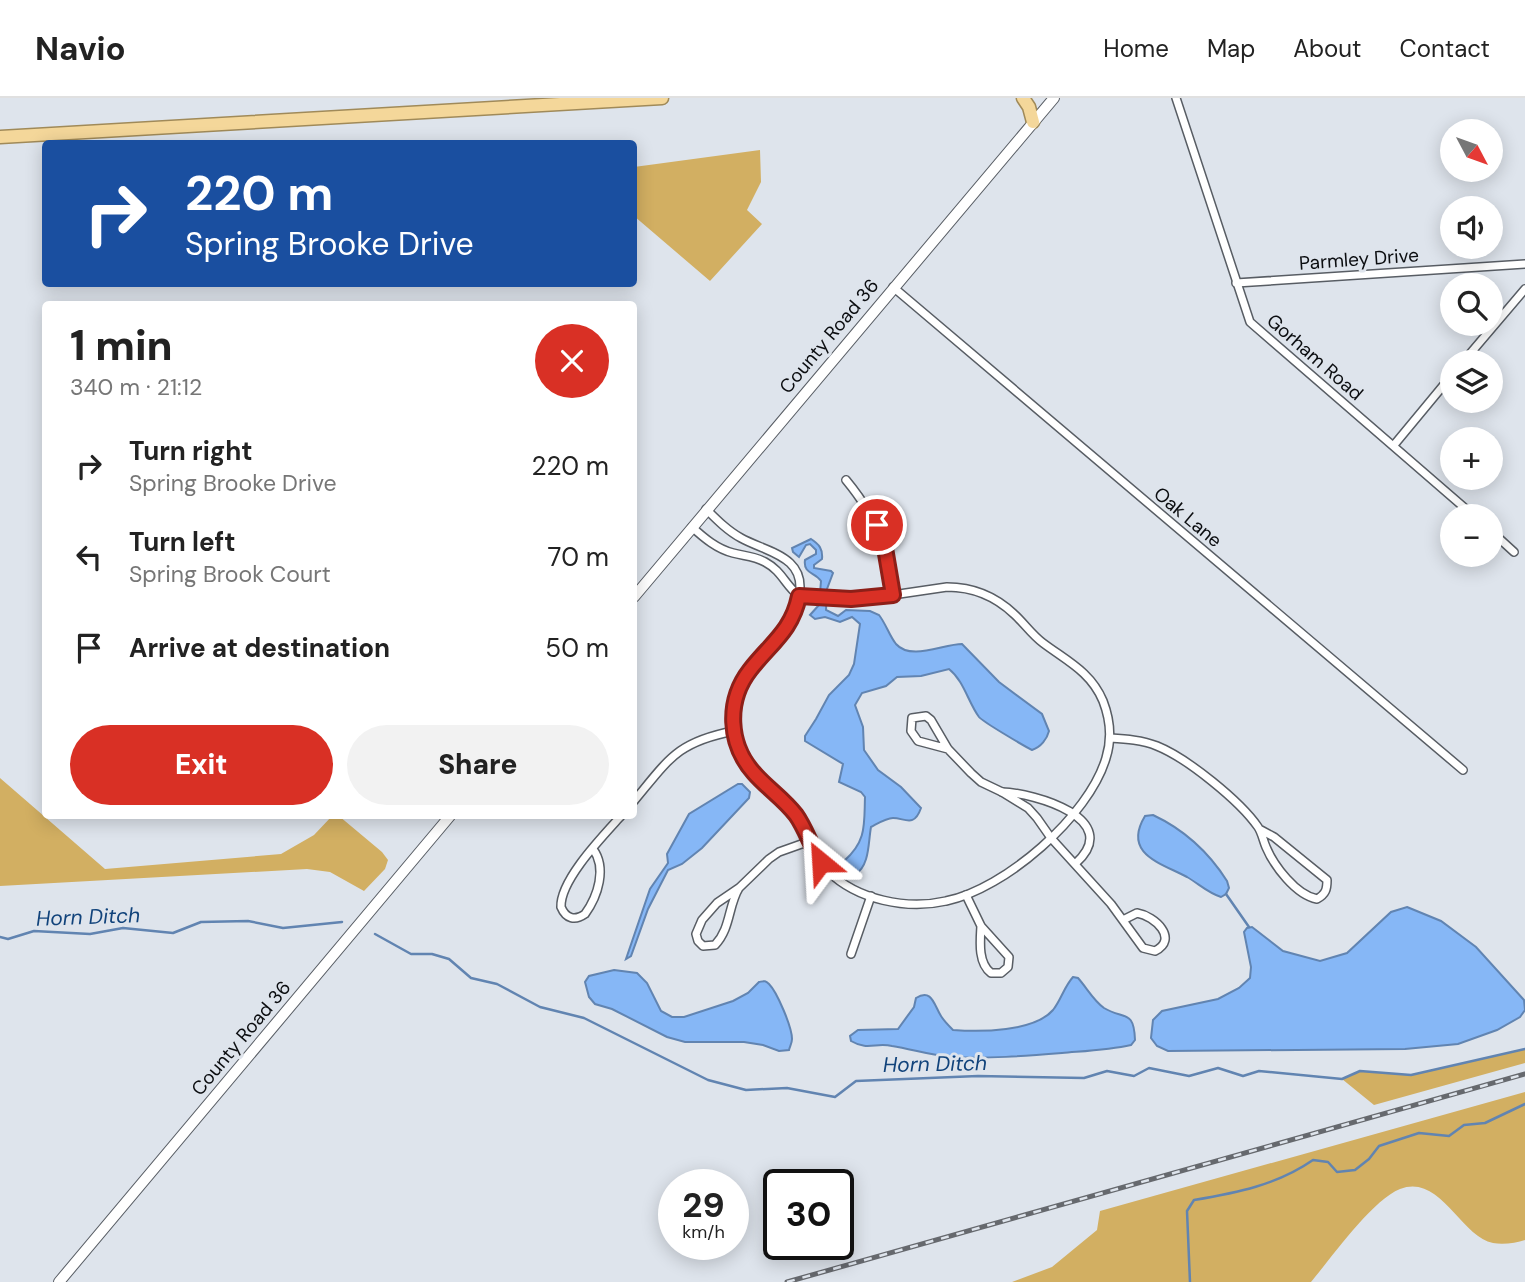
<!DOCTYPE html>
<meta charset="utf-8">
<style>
body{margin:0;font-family:"DM Sans",sans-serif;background:#f2f2f2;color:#222;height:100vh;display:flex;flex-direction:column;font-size:26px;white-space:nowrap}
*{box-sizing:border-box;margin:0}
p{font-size:23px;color:#767676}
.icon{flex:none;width:38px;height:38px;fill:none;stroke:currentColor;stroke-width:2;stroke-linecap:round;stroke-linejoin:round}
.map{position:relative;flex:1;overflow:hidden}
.drawer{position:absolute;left:42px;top:203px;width:595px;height:518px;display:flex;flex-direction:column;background:#fff;border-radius:7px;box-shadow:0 4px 18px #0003}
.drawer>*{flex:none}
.hud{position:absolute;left:42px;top:42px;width:595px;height:147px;border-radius:7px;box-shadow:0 4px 18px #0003;background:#1a4fa0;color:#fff;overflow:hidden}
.needle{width:46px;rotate:131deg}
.buttons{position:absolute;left:1440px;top:21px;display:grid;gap:14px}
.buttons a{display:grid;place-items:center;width:63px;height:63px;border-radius:50%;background:#fff;box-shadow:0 4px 18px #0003;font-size:35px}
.speed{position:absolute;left:658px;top:1071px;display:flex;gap:14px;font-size:35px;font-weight:700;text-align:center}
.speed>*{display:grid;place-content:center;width:91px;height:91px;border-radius:50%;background:#fff;box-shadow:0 4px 18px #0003;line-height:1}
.speed small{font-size:18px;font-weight:400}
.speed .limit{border:4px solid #111;border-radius:10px;background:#fff;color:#111}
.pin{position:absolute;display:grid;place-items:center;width:60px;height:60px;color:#fff;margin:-30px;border:4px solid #fff;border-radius:50%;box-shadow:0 2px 7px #0007}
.me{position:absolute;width:77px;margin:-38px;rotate:333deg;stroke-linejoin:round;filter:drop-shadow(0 0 5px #0008)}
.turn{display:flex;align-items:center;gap:24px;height:147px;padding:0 28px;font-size:32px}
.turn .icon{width:91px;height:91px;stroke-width:2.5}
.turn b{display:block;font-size:49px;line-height:60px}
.round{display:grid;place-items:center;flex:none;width:74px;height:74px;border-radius:37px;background:#f2f2f2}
.overview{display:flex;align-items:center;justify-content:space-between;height:119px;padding:0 28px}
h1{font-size:42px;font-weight:800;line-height:52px}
.primary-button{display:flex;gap:14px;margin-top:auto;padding:14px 28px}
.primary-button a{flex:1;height:80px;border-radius:42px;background:#d93025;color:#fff;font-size:28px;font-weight:800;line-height:80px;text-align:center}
.primary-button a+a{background:#f2f2f2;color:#222}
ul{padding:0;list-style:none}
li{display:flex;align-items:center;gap:21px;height:91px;padding:0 28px}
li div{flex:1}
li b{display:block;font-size:26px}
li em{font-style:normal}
header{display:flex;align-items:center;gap:42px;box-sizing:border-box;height:98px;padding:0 35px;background:#fff;border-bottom:2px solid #e0e0e0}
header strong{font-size:33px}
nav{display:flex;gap:38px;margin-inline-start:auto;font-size:24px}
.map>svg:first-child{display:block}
</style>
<header>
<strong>Navio</strong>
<nav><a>Home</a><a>Map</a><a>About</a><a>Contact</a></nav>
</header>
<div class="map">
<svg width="1525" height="1184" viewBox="0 0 1525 1184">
<rect width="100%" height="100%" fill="#dee4ec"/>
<g fill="#d2af62">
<path d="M 760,52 L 761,84 L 747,112 L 762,126 L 710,183 L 634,118 L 634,69 Z"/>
<path d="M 0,680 L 105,771 L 281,756 L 314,737 L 332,718 L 339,718 L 382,754 L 388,762 L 385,771 L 364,793 L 330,774 L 307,771 L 0,788 Z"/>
<path d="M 1525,951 L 1525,965 L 1374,1007 L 1342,981 L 1360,973 L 1411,977 Z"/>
<path d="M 1525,994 L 1525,1142 C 1516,1145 1503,1147 1493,1145 C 1461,1139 1440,1075 1400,1091 C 1371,1103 1332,1159 1311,1184 L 1012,1184 L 1052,1169 L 1097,1132 L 1100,1113 Z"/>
</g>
<g fill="#86b7f6" stroke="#6184b1" stroke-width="2">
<path d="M 811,441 C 819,446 823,451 822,461 L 814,467 L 814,470 L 831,473 L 833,475 L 827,491 L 826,512 L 838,518 L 846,512 L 870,513 L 879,517 C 886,526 889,537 896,546 C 911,563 943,546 962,546 L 999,584 L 1042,616 L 1049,633 C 1047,641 1041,649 1032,652 C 1026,649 983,624 979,619 C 968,604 964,583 949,571 L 921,578 L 897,579 L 886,588 L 862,595 L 855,607 L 863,629 L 864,652 L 878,672 L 901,689 L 921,710 C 914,730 905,720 893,720 C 886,720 877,726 871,729 C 868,745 870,767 855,777 L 847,772 L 844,763 C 867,743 864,726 865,699 L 861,694 L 839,684 L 843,666 L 805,643 L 805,638 L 816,621 L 829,597 L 849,577 L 854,566 L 860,526 L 852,519 L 840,524 L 825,519 L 815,521 L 810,517 L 819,507 L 821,483 C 815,474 803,476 805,462 L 816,456 L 816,452 L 810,446 L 806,447 L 799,459 L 793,454 L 792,450 Z"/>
<path d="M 738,686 L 742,686 L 750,694 L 749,700 L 702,750 L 682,766 L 668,772 L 648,811 L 631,858 L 626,861 L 650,791 L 668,765 L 667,756 L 689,716 Z"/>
<path d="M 1153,717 C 1185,732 1208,753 1227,783 L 1229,790 L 1226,796 L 1221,799 C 1208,795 1199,786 1187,779 C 1161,765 1122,756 1145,718 Z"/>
<path d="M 1407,809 L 1441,823 L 1476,849 L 1524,902 L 1525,912 L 1520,919 L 1497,932 L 1458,946 L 1405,951 L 1168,953 L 1157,948 L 1151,940 L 1153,922 L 1162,913 L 1218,901 L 1239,890 L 1250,880 L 1251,869 L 1244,834 L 1247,830 L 1252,829 L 1283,853 L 1320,863 L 1347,855 L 1391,814 Z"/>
<path d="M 614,872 L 637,875 L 647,885 L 661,913 L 672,919 L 684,919 L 733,903 L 748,895 L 759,884 C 764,883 765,882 769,886 C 777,894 792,929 792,941 C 792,945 790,948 789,952 L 779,953 L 763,947 L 744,944 L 685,944 L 667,939 L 612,911 L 595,906 L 589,899 L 585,884 L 589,878 Z"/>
<path d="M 1073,879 L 1078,880 C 1087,890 1093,902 1104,910 C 1124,922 1134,911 1135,942 L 1131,947 C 1109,952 1085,953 1062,955 C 1025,958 987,961 950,959 C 930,957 911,951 892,948 C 876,944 868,953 851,943 L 850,938 L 858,932 L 898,931 L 914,909 L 916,900 C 932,890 934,907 941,918 C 944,923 948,927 953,932 C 980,934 1034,934 1053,912 C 1061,902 1064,889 1073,879 Z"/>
</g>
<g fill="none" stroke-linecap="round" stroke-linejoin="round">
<g stroke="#6184b1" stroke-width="2.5">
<path d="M 1226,796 L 1249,829"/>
<path d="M 375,836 L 411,856 L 432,856 L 449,861 L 471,880 L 497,886 L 540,909 L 584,920 L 708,982 L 746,992 L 787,990 L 835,999 L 856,983 L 978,978 L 1084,980 L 1107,973 L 1134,978 L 1149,970 L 1189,978 L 1218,970 L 1243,978 L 1259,973 L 1342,981 L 1360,973 L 1411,977 L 1525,951"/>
<path d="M 0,839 L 8,841 L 34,833 L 90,836 L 123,830 L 173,835 L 201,824 L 248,823 L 283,830 L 342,824"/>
<path d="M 1190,1184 L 1187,1113 L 1194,1102 C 1236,1095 1277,1087 1313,1062 L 1328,1064 L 1337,1074 L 1355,1072 L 1369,1061 L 1379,1048 L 1419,1035 L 1449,1038 L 1464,1027 L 1485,1025 L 1525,1006"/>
</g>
<defs>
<g id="minor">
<path d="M 1176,0 L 1250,224 L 1474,418"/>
<path d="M 1236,185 L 1525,166"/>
<path d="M 893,189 L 1463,672"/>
<path d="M 1463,264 L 1525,191"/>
<path d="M 1394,347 L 1452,277"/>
<path d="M 846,382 C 879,422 885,446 893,497"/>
<path d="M 706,411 C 717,422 728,433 741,440 C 766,454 807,458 799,498"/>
<path d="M 692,429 C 704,440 717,451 733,455 C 744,458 754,458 765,464 C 782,473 785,487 799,498"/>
<path d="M 1491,433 L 1514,454"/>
<path d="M 947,489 C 973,489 995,498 1014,516 C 1024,525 1032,537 1043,545 C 1067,563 1091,574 1103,603 C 1110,621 1112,641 1106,660 C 1089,718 1005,791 946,803 C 907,812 857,802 828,773 C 815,760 810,743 802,727 C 781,687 732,672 733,620 C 734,566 789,548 799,498 L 872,500 Z"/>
<path d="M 1110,640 C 1126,641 1142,642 1157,648 C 1187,660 1240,703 1258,729 C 1262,735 1263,742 1266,749 C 1274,768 1296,797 1317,801 C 1326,796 1327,791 1327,782 L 1274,739 L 1261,732"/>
<path d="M 948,651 L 918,643 L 911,633 L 912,620 L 926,618 L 931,622 L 948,651 L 971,675 L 981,684 L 1002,694 L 1028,710 L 1037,720 L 1051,740 L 1111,806 L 1143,850 L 1155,853 C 1179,841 1155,818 1137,815 L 1123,822"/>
<path d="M 1002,694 C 1035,695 1124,721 1076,765"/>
<path d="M 634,703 C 669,661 677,644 734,633"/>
<path d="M 593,751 C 607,770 598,798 585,816 C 575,823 566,821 561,809 C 560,782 603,738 621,718"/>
<path d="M 739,790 C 728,808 731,830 715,847 L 703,848 L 698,843 L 696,836 L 702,822 L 717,805 L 739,790 L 769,761 L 779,754 L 810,743"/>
<path d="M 966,797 L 981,828 L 1009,859 L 1008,869 L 1001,875 L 991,875 C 978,865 980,844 981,828"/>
<path d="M 851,856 L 871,798"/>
</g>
<g id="tertiary">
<path d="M 634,499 L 1054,0"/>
<path d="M 59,1184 L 450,718"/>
</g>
<g id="trunk">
<path d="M 1023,0 L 1029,9 L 1033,24"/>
<path d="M 0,39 L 662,0"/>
</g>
</defs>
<use href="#minor" stroke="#585d64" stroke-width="10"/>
<use href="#tertiary" stroke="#585d64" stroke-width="12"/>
<use href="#trunk" stroke="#a08a59" stroke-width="15"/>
<use href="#minor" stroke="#fff" stroke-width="7"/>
<use href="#tertiary" stroke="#fff" stroke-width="10"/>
<use href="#trunk" stroke="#f4d79a" stroke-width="12"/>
<defs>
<path id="rail" d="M 787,1184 L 1525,976"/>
</defs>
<use href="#rail" stroke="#66696e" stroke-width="5"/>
<use href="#rail" stroke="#dee4ec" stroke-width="2.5" stroke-dasharray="8" stroke-linecap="butt"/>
</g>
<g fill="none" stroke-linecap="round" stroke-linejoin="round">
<defs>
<path id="route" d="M 821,764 C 811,749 806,731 796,717 C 784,701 767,690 754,675 C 728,646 726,603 750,572 C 770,546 792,533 799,498 L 851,501 L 893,497 L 885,450 L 877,427"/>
</defs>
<use href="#route" stroke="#8d1f18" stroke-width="18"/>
<use href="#route" stroke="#d93025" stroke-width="12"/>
</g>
<g text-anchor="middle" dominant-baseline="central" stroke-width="6" stroke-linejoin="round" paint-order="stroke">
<g font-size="19" fill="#0b0d10" stroke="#dee4ec">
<text transform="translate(1359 161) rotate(-4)">Parmley Drive</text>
<text transform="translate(829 238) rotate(-50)">County Road 36</text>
<text transform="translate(1315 259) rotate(41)">Gorham Road</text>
<text transform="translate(1188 419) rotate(40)">Oak Lane</text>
<text transform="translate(241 940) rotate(-50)">County Road 36</text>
</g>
<g font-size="21" font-style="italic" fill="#11437b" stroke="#dee4ec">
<text transform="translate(88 819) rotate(-2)">Horn Ditch</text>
<text transform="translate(935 966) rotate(-1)">Horn Ditch</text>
</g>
</g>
</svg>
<div class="buttons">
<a><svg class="needle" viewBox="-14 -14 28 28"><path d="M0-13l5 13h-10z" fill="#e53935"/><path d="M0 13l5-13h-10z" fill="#767676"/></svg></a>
<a><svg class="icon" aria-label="sound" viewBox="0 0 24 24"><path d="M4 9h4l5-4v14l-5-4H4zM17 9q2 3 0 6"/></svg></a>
<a><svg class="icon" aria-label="search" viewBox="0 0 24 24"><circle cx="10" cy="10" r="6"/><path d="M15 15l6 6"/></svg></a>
<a><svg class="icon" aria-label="layers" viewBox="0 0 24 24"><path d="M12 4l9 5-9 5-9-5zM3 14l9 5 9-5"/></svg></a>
<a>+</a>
<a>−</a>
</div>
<div class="speed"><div>29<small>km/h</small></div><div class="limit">30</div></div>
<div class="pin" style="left:877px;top:427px;background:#d93025"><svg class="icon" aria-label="arrive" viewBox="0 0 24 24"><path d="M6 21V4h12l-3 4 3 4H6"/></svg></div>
<svg class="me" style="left:821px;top:764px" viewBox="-20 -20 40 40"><path d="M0-17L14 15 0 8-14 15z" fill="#d93025" stroke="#fff" stroke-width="4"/></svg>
<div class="hud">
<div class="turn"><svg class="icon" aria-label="right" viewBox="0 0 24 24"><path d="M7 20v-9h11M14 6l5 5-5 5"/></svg><div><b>220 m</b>Spring Brooke Drive</div></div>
</div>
<section class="drawer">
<div class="overview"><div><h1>1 min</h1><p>340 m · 21:12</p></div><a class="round" style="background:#d93025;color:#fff"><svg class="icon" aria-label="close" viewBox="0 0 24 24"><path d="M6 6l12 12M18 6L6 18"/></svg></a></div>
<ul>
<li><svg class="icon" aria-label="right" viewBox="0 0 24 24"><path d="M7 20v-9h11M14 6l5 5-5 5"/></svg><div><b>Turn right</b><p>Spring Brooke Drive</p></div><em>220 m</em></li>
<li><svg class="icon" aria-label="left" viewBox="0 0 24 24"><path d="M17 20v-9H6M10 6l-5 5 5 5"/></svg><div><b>Turn left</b><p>Spring Brook Court</p></div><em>70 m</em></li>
<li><svg class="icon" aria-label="arrive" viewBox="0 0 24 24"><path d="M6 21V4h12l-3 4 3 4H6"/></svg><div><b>Arrive at destination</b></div><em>50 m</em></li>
</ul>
<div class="primary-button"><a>Exit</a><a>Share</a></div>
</section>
</div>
